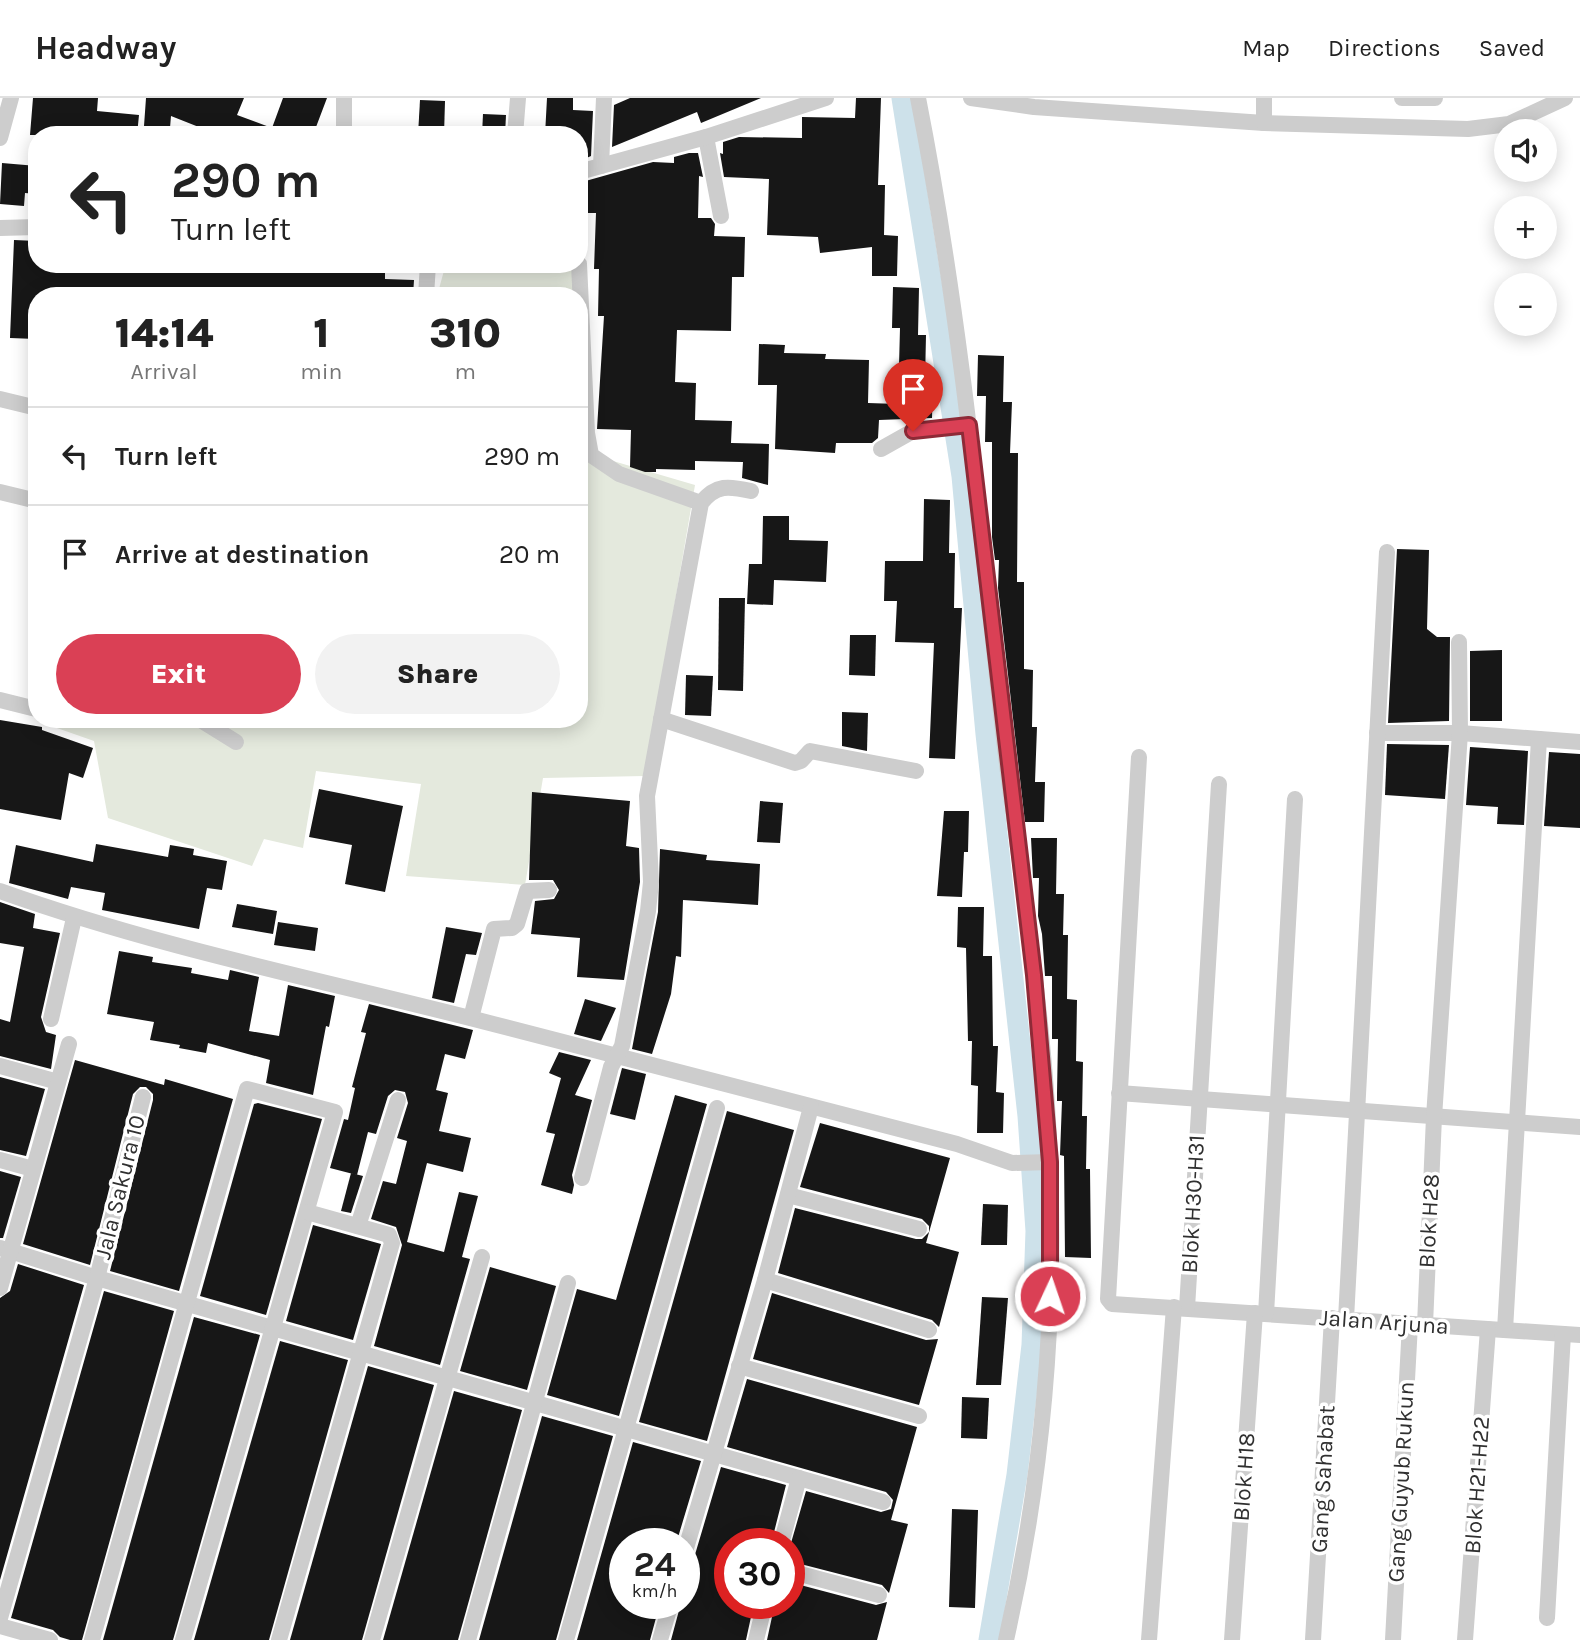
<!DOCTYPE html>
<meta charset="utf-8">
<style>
body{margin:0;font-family:Karla,sans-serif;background:#f2f2f2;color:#222;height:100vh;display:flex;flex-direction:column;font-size:26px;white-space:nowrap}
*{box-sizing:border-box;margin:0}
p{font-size:23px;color:#767676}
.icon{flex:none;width:38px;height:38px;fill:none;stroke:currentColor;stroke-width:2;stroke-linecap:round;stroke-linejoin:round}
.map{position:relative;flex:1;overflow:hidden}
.side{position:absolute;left:28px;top:189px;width:560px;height:441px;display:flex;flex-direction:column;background:#fff;border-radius:28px;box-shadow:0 4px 18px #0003}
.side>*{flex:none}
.top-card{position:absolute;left:28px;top:28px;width:560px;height:147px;border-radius:28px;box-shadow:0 4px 18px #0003;background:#fff;color:#222;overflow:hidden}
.controls{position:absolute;left:1494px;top:21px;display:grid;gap:14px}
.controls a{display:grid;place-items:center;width:63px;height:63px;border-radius:50%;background:#fff;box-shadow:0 4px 18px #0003;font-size:35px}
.speed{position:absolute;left:609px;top:1430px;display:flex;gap:14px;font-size:35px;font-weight:700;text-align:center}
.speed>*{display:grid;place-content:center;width:91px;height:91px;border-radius:50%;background:#fff;box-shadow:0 4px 18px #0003;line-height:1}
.speed small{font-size:18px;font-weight:400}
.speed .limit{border:10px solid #d22;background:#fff;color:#111}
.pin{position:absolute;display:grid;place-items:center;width:60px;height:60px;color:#fff;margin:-72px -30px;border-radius:50% 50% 50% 0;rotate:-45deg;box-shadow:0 0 7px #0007}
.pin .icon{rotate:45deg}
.me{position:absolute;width:77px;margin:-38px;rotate:3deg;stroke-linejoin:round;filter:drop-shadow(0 0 5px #0008)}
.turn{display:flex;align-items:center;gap:24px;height:147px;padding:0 28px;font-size:32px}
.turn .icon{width:91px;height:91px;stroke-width:2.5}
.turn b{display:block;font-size:49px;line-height:60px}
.eta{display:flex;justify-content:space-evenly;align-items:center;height:119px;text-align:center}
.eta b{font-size:42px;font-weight:800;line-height:49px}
.primary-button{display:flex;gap:14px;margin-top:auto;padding:14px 28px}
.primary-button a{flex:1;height:80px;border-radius:42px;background:#da4055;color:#fff;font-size:28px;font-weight:800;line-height:80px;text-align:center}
.primary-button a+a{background:#f2f2f2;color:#222}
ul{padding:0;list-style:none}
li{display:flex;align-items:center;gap:21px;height:98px;padding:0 28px;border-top:2px solid #e0e0e0}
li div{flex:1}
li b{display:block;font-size:26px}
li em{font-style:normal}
header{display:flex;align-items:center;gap:42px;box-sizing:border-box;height:98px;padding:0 35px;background:#fff;border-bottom:2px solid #e0e0e0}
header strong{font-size:33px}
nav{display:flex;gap:38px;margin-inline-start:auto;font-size:24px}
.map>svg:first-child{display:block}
</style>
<header>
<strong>Headway</strong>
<nav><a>Map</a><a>Directions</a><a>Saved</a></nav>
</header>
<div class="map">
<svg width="1580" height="1542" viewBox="0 0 1580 1542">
<rect width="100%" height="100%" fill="#fff"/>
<g fill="#e4e9dd">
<path d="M 445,169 L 576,169 L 576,198 L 437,198 Z"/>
<path d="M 579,353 L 695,387 L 645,678 L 543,680 L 525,787 L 406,778 L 421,686 L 316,673 L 303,750 L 264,741 L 252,768 L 108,720 L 94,643 L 37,623 L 579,621 Z"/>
</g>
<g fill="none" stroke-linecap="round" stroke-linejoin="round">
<path stroke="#cde1ea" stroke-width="21" d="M 902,0 L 962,378 L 986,636 L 1028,1018 L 1036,1133 L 1032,1247 L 1017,1377 L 989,1542"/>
</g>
<g fill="#171717">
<path d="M 33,0 L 98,0 L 97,13 L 139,17 L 137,37 L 30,37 Z"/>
<path d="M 146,0 L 244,0 L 237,17 L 272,30 L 283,0 L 327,0 L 313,37 L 219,37 L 171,18 L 170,30 L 144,28 Z"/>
<path d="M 547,0 L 573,0 L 573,12 L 593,13 L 591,58 L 582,62 L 579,37 L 545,37 Z"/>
<path d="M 630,0 L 761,0 L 701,25 L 697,14 L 612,49 L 614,7 Z"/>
<path d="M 856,0 L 881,0 L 878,87 L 885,87 L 884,137 L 898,138 L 897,178 L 872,178 L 872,149 L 820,155 L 818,139 L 767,137 L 769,81 L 724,79 L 720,55 L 723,56 L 723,44 L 739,39 L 802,40 L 802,19 L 855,20 Z"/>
<path d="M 420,2 L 445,3 L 444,37 L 418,37 Z"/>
<path d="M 483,16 L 506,17 L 505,37 L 482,37 Z"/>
<path d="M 689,55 L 698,55 L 703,79 L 699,78 L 698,120 L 711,120 L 715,126 L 714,138 L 745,139 L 744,179 L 732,179 L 731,233 L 677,232 L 675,284 L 696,285 L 695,322 L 732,323 L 731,345 L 769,346 L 768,387 L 742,380 L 743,364 L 695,363 L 695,372 L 656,371 L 656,374 L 645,374 L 630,369 L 631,332 L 597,331 L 604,218 L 598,218 L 599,171 L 594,171 L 596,115 L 581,115 L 582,84 L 653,64 L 674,65 L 674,59 Z"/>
<path d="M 2,65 L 37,68 L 37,96 L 25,95 L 24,108 L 0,106 Z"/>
<path d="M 14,142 L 37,143 L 37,166 L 385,166 L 385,181 L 414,182 L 413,198 L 37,198 L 36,241 L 10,240 Z"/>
<path d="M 893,189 L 919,190 L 918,237 L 926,237 L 925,283 L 933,283 L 932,320 L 879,322 L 878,340 L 872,345 L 836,345 L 835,355 L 775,351 L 777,287 L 758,287 L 759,246 L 785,247 L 784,255 L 826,256 L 825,261 L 869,262 L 868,305 L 898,306 L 900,230 L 892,230 Z"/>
<path d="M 978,257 L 1004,258 L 1003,304 L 1012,304 L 1010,355 L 1018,355 L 1017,484 L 1024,484 L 1024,571 L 1033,572 L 1032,629 L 1037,629 L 1035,684 L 1045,684 L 1044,724 L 1025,724 L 998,490 L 999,462 L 995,462 L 992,439 L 992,344 L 985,344 L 986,298 L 977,298 Z"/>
<path d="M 924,401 L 950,402 L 949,455 L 955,455 L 954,510 L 962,510 L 955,661 L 929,660 L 934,545 L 895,544 L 897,503 L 884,503 L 885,463 L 923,463 Z"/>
<path d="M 763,418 L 789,418 L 789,442 L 828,443 L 826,484 L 774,482 L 773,507 L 747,506 L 749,466 L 762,466 Z"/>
<path d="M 1397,451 L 1429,452 L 1427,531 L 1437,539 L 1450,539 L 1449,623 L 1388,625 Z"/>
<path d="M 719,500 L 745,500 L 743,593 L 718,592 Z"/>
<path d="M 850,537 L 876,537 L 875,578 L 849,577 Z"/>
<path d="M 1502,552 L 1502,623 L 1470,623 L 1470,553 Z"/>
<path d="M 686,577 L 713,578 L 711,618 L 685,617 Z"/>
<path d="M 842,614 L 868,615 L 867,653 L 842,648 Z"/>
<path d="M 0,622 L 42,629 L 42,632 L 93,650 L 83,680 L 69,675 L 61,722 L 0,711 Z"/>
<path d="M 1387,646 L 1449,647 L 1445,701 L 1385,697 Z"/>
<path d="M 1470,649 L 1528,653 L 1524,727 L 1497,726 L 1498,709 L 1466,707 Z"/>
<path d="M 1549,654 L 1580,656 L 1580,730 L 1544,728 Z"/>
<path d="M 319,691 L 403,708 L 385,794 L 345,786 L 352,747 L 309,739 Z"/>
<path d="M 532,694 L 630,703 L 626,748 L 639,750 L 640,784 L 624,882 L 577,879 L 580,840 L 531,836 L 535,803 L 554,801 L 559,792 L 553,782 L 529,782 Z"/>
<path d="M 760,703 L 783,705 L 780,745 L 757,744 Z"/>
<path d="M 944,713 L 969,713 L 968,754 L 964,754 L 962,799 L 937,798 Z"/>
<path d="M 1031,740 L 1057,740 L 1056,796 L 1064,796 L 1063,837 L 1068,837 L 1067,901 L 1077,902 L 1076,963 L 1083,964 L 1082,1018 L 1087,1018 L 1086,1071 L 1090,1071 L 1091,1160 L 1065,1159 L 1064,1058 L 1060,1057 L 1062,1003 L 1057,1003 L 1057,995 L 1058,941 L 1052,941 L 1052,878 L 1045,878 L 1042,836 L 1038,818 L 1039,780 L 1033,780 Z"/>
<path d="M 96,746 L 168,759 L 170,747 L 194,751 L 193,757 L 227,763 L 222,792 L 207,790 L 199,831 L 102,812 L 105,795 L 71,789 L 68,801 L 9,785 L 16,747 L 93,764 Z"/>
<path d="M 660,751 L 707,757 L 706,762 L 760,766 L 758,807 L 683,802 L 681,859 L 676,858 L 671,896 L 652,956 L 632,951 L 658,814 Z"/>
<path d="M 0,804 L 35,816 L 33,830 L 60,835 L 41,919 L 46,934 L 56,937 L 51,971 L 0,958 L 0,921 L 10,924 L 24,849 L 0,845 Z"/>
<path d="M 237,806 L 277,813 L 273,836 L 232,829 Z"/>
<path d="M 958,809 L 984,809 L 983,858 L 992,858 L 993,948 L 998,948 L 996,994 L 1004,995 L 1003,1035 L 977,1035 L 978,988 L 971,987 L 972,943 L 968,943 L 966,850 L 957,849 Z"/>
<path d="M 278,824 L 318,830 L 315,853 L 274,847 Z"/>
<path d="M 446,829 L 482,835 L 476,857 L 466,856 L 454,905 L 432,900 Z"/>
<path d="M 119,853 L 153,859 L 152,864 L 192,870 L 191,875 L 228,882 L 230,872 L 259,879 L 249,933 L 279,938 L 288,887 L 335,898 L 329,929 L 326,928 L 313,997 L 266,985 L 270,962 L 208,945 L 206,955 L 179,950 L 180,947 L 150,942 L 154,924 L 107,916 Z"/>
<path d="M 585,901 L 616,910 L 601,943 L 574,936 Z"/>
<path d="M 369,906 L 473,932 L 465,961 L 445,956 L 436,992 L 448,995 L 439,1033 L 471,1040 L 463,1074 L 427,1065 L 407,1144 L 444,1154 L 459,1094 L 478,1098 L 462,1159 L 470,1161 L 440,1267 L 374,1248 L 402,1147 L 396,1129 L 371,1121 L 383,1083 L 396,1086 L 407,1043 L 397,1040 L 408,1005 L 405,994 L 395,992 L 388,998 L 376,1036 L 368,1034 L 357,1077 L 330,1070 L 344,1021 L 348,1022 L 355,990 L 352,989 L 366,935 L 361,934 Z"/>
<path d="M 559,954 L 591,962 L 575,997 L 592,1002 L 572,1077 L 574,1087 L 572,1096 L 541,1087 L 555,1036 L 546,1034 L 561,980 L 549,975 Z"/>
<path d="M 75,962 L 164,987 L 165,981 L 233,1001 L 179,1193 L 110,1173 L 153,1002 L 153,996 L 146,989 L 140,989 L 133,996 L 90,1167 L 23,1146 Z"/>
<path d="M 622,970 L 646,976 L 635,1022 L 610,1016 Z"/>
<path d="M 0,979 L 45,991 L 26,1058 L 0,1052 Z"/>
<path d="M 675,997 L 707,1006 L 619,1318 L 547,1297 L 577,1191 L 616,1202 Z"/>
<path d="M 258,1005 L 322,1021 L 266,1217 L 200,1198 L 254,1006 Z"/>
<path d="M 727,1013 L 794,1032 L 707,1343 L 639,1324 Z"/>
<path d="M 820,1025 L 950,1060 L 926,1145 L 959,1154 L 939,1229 L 932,1222 L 778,1175 L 795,1110 L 916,1141 L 922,1141 L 929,1134 L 929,1128 L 922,1121 L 800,1089 Z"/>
<path d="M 0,1073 L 21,1079 L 3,1140 L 0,1140 Z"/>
<path d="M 351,1075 L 363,1078 L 351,1115 L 341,1113 Z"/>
<path d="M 983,1106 L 1008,1107 L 1007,1147 L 981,1147 Z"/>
<path d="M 313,1127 L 381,1146 L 353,1242 L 286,1223 Z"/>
<path d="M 18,1166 L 84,1187 L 0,1482 L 0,1200 L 10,1193 Z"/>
<path d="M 490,1169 L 556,1188 L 527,1292 L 460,1273 Z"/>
<path d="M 104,1193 L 174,1213 L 82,1542 L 70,1542 L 60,1539 L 53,1532 L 11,1520 Z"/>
<path d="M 772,1195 L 926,1242 L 938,1241 L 919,1307 L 753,1261 Z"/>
<path d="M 982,1199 L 1008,1200 L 1001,1287 L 976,1287 Z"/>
<path d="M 194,1219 L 260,1237 L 173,1542 L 103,1542 Z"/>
<path d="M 280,1243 L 348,1262 L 269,1542 L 194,1542 Z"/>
<path d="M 368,1268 L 434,1287 L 362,1542 L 290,1542 Z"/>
<path d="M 747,1281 L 917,1329 L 891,1422 L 908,1426 L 889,1495 L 882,1487 L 789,1463 L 789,1452 L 806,1393 L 881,1414 L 891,1411 L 893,1402 L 886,1394 L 727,1349 Z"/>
<path d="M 454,1293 L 522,1312 L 458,1542 L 383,1542 Z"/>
<path d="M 962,1299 L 989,1300 L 987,1341 L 961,1340 Z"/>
<path d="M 542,1318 L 613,1338 L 556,1542 L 479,1542 Z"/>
<path d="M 633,1344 L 701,1363 L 676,1446 L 625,1446 L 625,1505 L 660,1505 L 650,1542 L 577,1542 Z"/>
<path d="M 721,1369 L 786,1387 L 771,1446 L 730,1446 L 730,1505 L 754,1505 L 746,1542 L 671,1542 L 681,1505 L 684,1505 L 684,1477 L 687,1467 L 694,1460 Z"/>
<path d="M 952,1411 L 978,1412 L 975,1510 L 949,1509 Z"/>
<path d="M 789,1484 L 876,1507 L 887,1504 L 877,1542 L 767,1542 L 775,1505 L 789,1505 Z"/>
</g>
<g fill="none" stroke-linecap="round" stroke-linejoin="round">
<g stroke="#cdcdcd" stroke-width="16">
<path d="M 918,0 C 960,212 980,427 1004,642 C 1021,784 1046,926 1050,1069 C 1056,1227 1041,1388 1006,1542"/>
<path d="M 971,0 L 1034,9 L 1264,25 L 1468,31 L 1509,26 L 1565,0"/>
<path d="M 1264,0 L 1264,25"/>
<path d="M 1402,0 L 1435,0"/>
<path d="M 344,37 L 344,0"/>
<path d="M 515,37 L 518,0"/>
<path d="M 706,39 L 721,118"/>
<path d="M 0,40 L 11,0"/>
<path d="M 601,68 L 604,0"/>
<path d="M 579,74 L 706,39 L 826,0"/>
<path d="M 0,130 L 37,129"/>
<path d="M 579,166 L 587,335 L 591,357 L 619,376 L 701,405"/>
<path d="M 426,198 L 428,166"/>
<path d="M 0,301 L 37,310"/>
<path d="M 881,351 L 913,333 L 969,327"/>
<path d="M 0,394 L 37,403"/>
<path d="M 0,602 L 36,611 L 37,605"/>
<path d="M 199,621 L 236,644"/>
<path d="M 661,621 L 795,665 L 801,663 L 810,653 L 916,673"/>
<path d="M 1377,635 L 1460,635 L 1580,644"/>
<path d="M 1139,659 L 1108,1201 L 1112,1206 L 1580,1237"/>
<path d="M 0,793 C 154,848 312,880 470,920 C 632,961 794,1005 957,1046 L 1012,1065 L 1050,1064"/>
<path d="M 471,920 L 494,831 L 512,830 L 517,826 L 527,793 L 549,792"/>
<path d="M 51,921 L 74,820"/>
<path d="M 0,968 L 58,984"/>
<path d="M 1119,995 L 1580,1029"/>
<path d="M 0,1062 L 33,1071"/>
<path d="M 582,1080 L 611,969 L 622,948 L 648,813 L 651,784 L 647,698 L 701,405 C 716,386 729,388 751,393"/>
<path d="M 788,1097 L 919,1131"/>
<path d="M 358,1128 L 398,1002"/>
<path d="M 0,1150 L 97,1180 L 883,1404"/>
<path d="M 765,1182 L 929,1232"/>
<path d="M 0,1190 L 69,946"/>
<path d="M 1187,1210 L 1219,686"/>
<path d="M 1266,1216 L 1295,701"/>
<path d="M 1346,1221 L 1387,454"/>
<path d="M 1425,1227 L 1434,1019 L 1460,635 L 1459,544"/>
<path d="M 1505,1232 L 1539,641"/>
<path d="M 739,1268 L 919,1318"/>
<path d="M 781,1446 L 799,1380"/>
<path d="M 684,1457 L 765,1182 L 811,1009"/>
<path d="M 789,1473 L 879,1497"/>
<path d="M 0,1520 L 97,1180 L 143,999"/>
<path d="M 1547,1520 L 1563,1236"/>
<path d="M 0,1528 L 50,1542"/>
<path d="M 92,1542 L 247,991 L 335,1014 L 183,1542"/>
<path d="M 279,1542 L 392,1145 L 389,1137 L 307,1114"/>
<path d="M 372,1542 L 482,1159"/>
<path d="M 468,1542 L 568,1185"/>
<path d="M 566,1542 L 717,1010"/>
<path d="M 660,1542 L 671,1505"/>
<path d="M 756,1542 L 765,1505"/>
<path d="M 1149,1542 L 1174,1209"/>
<path d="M 1232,1542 L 1255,1215"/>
<path d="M 1313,1542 L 1332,1220"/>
<path d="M 1393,1542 L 1410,1226"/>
<path d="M 1465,1542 L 1488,1231"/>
</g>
</g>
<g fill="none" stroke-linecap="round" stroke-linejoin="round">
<defs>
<path id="route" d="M 913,333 L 969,327 L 1034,877 L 1050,1064 L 1050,1198"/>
</defs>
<use href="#route" stroke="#8e2a37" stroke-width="18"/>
<use href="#route" stroke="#da4055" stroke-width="12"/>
</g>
<g text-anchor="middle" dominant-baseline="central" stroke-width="7" stroke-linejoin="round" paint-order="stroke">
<g font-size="23" fill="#303030" stroke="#fff">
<text transform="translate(120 1089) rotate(-76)">Jala Sakura 10</text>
<text transform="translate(1193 1106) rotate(-87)">Blok H30-H31</text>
<text transform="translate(1429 1123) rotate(-87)">Blok H28</text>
<text transform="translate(1384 1224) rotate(4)">Jalan Arjuna</text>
<text transform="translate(1244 1379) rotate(-86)">Blok H18</text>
<text transform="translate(1323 1381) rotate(-87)">Gang Sahabat</text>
<text transform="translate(1401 1384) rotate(-87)">Gang Guyub Rukun</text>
<text transform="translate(1477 1387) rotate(-86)">Blok H21-H22</text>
</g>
</g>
</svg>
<div class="controls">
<a><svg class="icon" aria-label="sound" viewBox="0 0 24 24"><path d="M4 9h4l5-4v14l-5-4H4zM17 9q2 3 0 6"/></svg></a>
<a>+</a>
<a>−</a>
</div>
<div class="speed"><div>24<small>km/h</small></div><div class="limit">30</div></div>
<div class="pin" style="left:913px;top:333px;background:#d93025"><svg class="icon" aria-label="arrive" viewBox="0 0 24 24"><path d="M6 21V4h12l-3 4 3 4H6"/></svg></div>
<svg class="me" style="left:1050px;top:1198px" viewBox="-20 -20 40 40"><circle r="17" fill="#da4055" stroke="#fff" stroke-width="3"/><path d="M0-11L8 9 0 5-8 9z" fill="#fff"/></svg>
<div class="top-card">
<div class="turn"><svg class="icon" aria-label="left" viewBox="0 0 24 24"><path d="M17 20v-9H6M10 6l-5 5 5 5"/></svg><div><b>290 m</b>Turn left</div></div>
</div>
<section class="side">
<div class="eta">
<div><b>14:14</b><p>Arrival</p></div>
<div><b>1</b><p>min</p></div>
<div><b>310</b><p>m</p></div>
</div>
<ul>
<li><svg class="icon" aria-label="left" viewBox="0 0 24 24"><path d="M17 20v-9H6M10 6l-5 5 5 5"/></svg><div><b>Turn left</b></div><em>290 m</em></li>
<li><svg class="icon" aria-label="arrive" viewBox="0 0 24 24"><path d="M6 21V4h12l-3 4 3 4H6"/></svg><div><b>Arrive at destination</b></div><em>20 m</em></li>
</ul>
<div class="primary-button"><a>Exit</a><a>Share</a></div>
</section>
</div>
